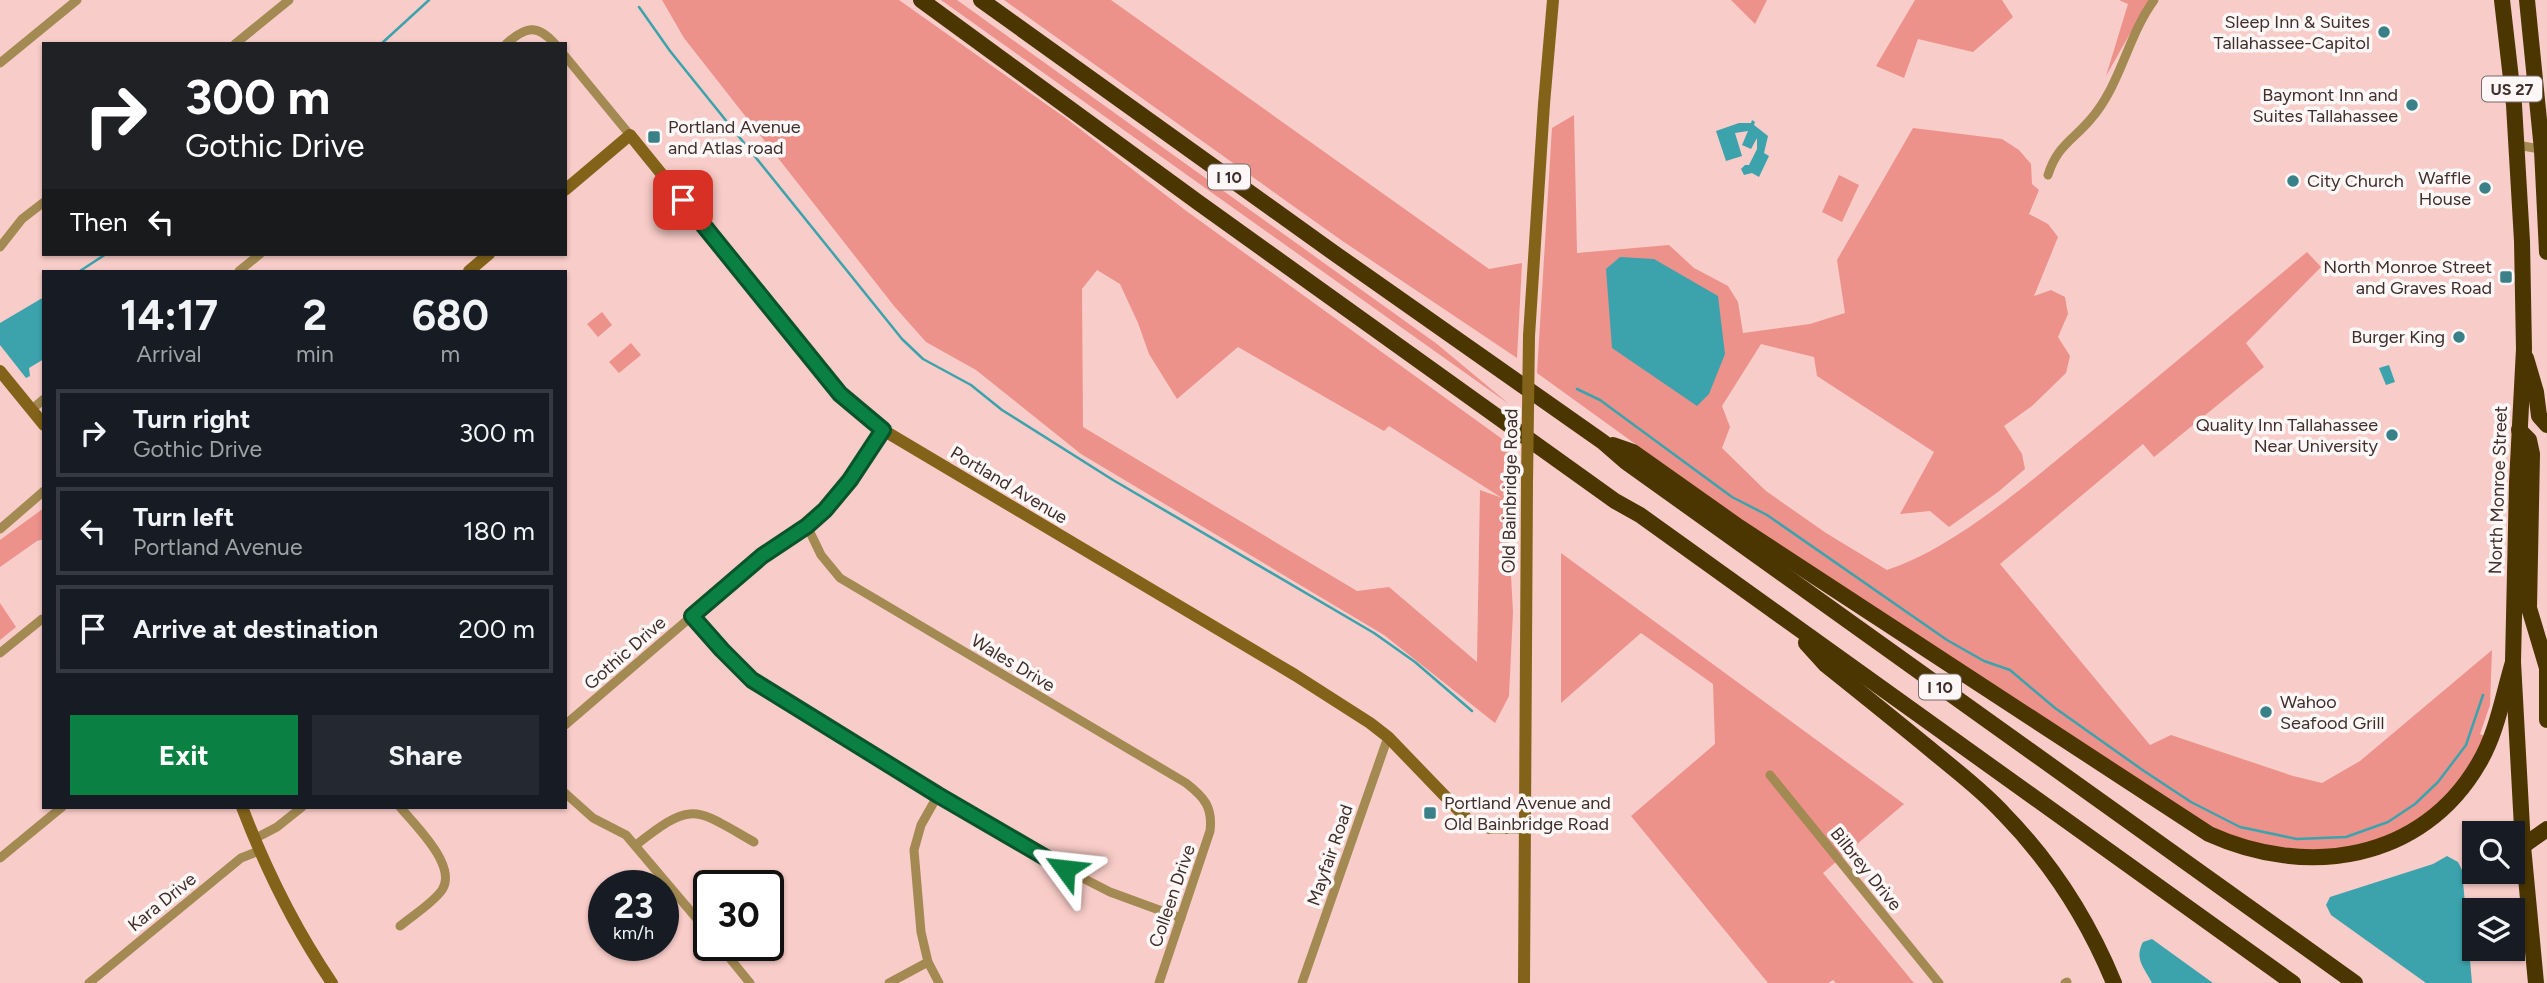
<!DOCTYPE html>
<style>
body{margin:0;font-family:Figtree,sans-serif;background:#242831;color:#f1f3f6;height:100vh;display:flex;flex-direction:column;font-size:26px;white-space:nowrap}
*{box-sizing:border-box;margin:0}
p{font-size:23px;color:#9ea1a6}
.icon{flex:none;width:38px;height:38px;fill:none;stroke:currentColor;stroke-width:2;stroke-linecap:round;stroke-linejoin:round}
.map{position:relative;flex:1;overflow:hidden}
.details{position:absolute;left:42px;top:270px;width:525px;height:539px;display:flex;flex-direction:column;background:#171b24;border-radius:0px;box-shadow:0 2px 5px #0004}
.details>*{flex:none}
.hud{position:absolute;left:42px;top:42px;width:525px;height:214px;border-radius:0px;box-shadow:0 2px 5px #0004;background:#202124;color:#fff;overflow:hidden}
.controls{position:absolute;left:2462px;top:821px;display:grid;gap:14px}
.controls a{display:grid;place-items:center;width:63px;height:63px;border-radius:0px;background:#171b24;box-shadow:0 2px 5px #0004;font-size:35px}
.speed{position:absolute;left:588px;top:870px;display:flex;gap:14px;font-size:35px;font-weight:700;text-align:center}
.speed>*{display:grid;place-content:center;width:91px;height:91px;border-radius:50%;background:#171b24;box-shadow:0 2px 5px #0004;line-height:1}
.speed small{font-size:18px;font-weight:400}
.speed .limit{border:4px solid #111;border-radius:10px;background:#fff;color:#111}
.pin{position:absolute;display:grid;place-items:center;width:60px;height:60px;color:#fff;margin:-30px;border-radius:14px;box-shadow:0 4px 10px #0006}
.me{position:absolute;width:77px;margin:-38px;rotate:300deg;stroke-linejoin:round;filter:drop-shadow(0 0 5px #0008)}
.turn{display:flex;align-items:center;gap:24px;height:147px;padding:0 28px;font-size:32px}
.turn .icon{width:91px;height:91px;stroke-width:2.5}
.turn b{display:block;font-size:49px;line-height:60px}
.then{display:flex;align-items:center;height:66px;padding:0 28px;background:#0003;gap:14px;font-size:26px}
.eta{display:flex;justify-content:space-evenly;align-items:center;height:119px;text-align:center}
.eta b{font-size:42px;font-weight:700;line-height:49px}
.primary-button{display:flex;gap:14px;margin-top:auto;padding:14px 28px}
.primary-button a{flex:1;height:80px;border-radius:0px;background:#0b8043;color:#fff;font-size:28px;font-weight:700;line-height:80px;text-align:center}
.primary-button a+a{background:#242831;color:#f1f3f6}
ul{padding:0;list-style:none}
li{display:flex;align-items:center;gap:21px;height:88px;margin:0 14px 10px;padding:0 14px;border:4px solid #363941;border-radius:0px}
li div{flex:1}
li b{display:block;font-size:26px}
li em{font-style:normal}
.map>svg:first-child{display:block}
</style>
<div class="map">
<svg width="2547" height="983" viewBox="0 0 2547 983">
<rect width="100%" height="100%" fill="#f8ccc8"/>
<g fill="#ed918b" fill-rule="evenodd">
<path d="M 662,0 L 899,0 L 1067,119 L 1185,210 L 1516,449 L 1515,508 L 1507,503 L 1513,612 L 1509,696 L 1495,723 L 1384,635 L 1081,454 L 976,370 L 926,342 L 894,306 L 684,38 ZM 1097,270 L 1120,284 L 1138,323 L 1149,354 L 1177,399 L 1238,347 L 1384,431 L 1389,426 L 1502,498 L 1480,490 L 1477,662 L 1389,587 L 1357,591 L 1083,427 L 1082,289 Z"/>
<path d="M 941,0 L 957,0 L 1437,344 L 1509,404 Z"/>
<path d="M 1004,0 L 1111,0 L 1489,269 L 1522,263 L 1517,358 L 1341,240 Z"/>
<path d="M 1731,0 L 1767,0 L 1755,24 Z"/>
<path d="M 1915,0 L 2002,0 L 2013,17 L 1973,52 L 1918,39 L 1904,78 L 1876,66 Z"/>
<path d="M 2119,0 L 2149,0 L 2106,76 L 2128,4 Z"/>
<path d="M 1574,115 L 1577,253 L 1669,245 L 1694,268 L 1728,286 L 1738,302 L 1743,333 L 1810,324 L 1845,313 L 1837,260 L 1913,128 L 2002,139 L 2019,150 L 2031,164 L 2032,184 L 2039,190 L 2029,214 L 2048,224 L 2058,237 L 2034,296 L 2051,290 L 2065,297 L 2068,314 L 2058,337 L 2070,356 L 2066,373 L 2032,406 L 2004,426 L 2022,454 L 2025,469 L 1998,492 L 1949,527 L 1930,511 L 1900,514 L 1934,452 L 1817,376 L 1814,357 L 1761,344 L 1722,406 L 1730,427 L 1722,448 L 1766,491 L 1826,533 L 1887,570 C 1954,548 2026,485 2081,440 C 2157,378 2232,315 2307,252 L 2321,267 L 2246,343 L 2264,367 L 2154,457 L 2143,444 L 2000,564 L 2150,745 L 2171,735 L 2293,776 L 2322,783 L 2360,761 L 2492,650 L 2490,705 L 2480,734 L 2487,737 L 2444,803 L 2389,839 L 2309,855 L 2229,839 L 1807,568 L 1537,373 L 1552,128 Z"/>
<path d="M 1839,175 L 1859,185 L 1842,222 L 1822,212 Z"/>
<path d="M 602,312 L 612,325 L 598,337 L 587,324 Z"/>
<path d="M 631,343 L 641,355 L 619,373 L 609,362 Z"/>
<path d="M 44,508 L 44,539 L 37,541 L 0,567 L 0,540 Z"/>
<path d="M 1561,553 L 1904,804 L 1823,873 L 1914,983 L 1836,983 L 1833,980 L 1828,983 L 1768,983 L 1631,816 L 1715,744 L 1713,684 L 1641,633 L 1561,703 Z"/>
<path d="M 0,603 L 16,627 L 0,640 Z"/>
</g>
<g fill="#3ca3ad">
<path d="M 1752,120 L 1755,122 L 1754,125 L 1768,136 L 1764,153 L 1769,156 L 1759,177 L 1752,173 L 1744,175 L 1741,169 L 1745,165 L 1749,165 L 1757,149 L 1757,138 L 1751,149 L 1742,145 L 1748,131 L 1735,133 L 1742,156 L 1726,161 L 1716,131 L 1739,123 L 1751,123 Z"/>
<path d="M 1620,257 L 1654,259 L 1718,296 L 1725,354 L 1709,394 L 1697,406 L 1612,348 L 1606,269 Z"/>
<path d="M 44,297 L 44,359 L 29,368 L 30,376 L 26,378 L 0,345 L 0,323 Z"/>
<path d="M 2389,365 L 2395,382 L 2386,385 L 2379,368 Z"/>
<path d="M 2447,856 L 2458,862 L 2462,870 L 2472,983 L 2426,983 L 2331,915 L 2326,905 L 2330,897 L 2433,864 Z"/>
<path d="M 2152,939 L 2213,983 L 2152,983 C 2144,967 2134,959 2143,942 Z"/>
</g>
<g fill="none" stroke-linecap="round" stroke-linejoin="round">
<g stroke="#3ca3ad" stroke-width="2.5">
<path d="M 639,7 L 670,51 L 902,339 L 923,359 L 971,385 L 1002,410 L 1113,480 L 1374,633 L 1415,662 L 1472,711"/>
<path d="M 381,44 L 429,0"/>
<path d="M 80,271 L 106,254"/>
<path d="M 1577,389 L 1600,400 L 1732,497 L 1767,515 L 1947,640 L 1984,661 L 2010,670 L 2055,708 L 2144,771 L 2191,802 L 2240,827 L 2297,839 L 2346,837 L 2388,822 L 2415,804 L 2438,782 L 2466,745 L 2483,695"/>
</g>
<g stroke="#a38952" stroke-width="9">
<path d="M 235,44 L 289,0"/>
<path d="M 506,44 C 525,27 537,23 555,44"/>
<path d="M 565,56 L 630,135"/>
<path d="M 0,63 L 77,0"/>
<path d="M 2517,145 L 2546,150"/>
<path d="M 2048,175 C 2057,146 2072,141 2090,120 C 2121,85 2127,37 2154,0"/>
<path d="M 0,247 L 22,219 L 44,202"/>
<path d="M 239,271 L 260,254"/>
<path d="M 31,410 L 44,399"/>
<path d="M 807,526 L 821,555 L 840,578 L 1186,783 C 1204,797 1213,807 1210,831 L 1159,983"/>
<path d="M 0,529 L 44,491"/>
<path d="M 692,616 L 753,680 L 780,698 L 1065,869 L 1110,892 L 1181,918"/>
<path d="M 0,653 L 42,619"/>
<path d="M 565,725 L 762,556 L 807,526 L 825,510 L 850,480 L 883,430"/>
<path d="M 1770,775 L 1939,983"/>
<path d="M 565,793 L 593,818 L 626,835 L 709,933"/>
<path d="M 938,795 L 921,825 L 914,850 L 921,932 L 928,962 L 939,983"/>
<path d="M 400,807 C 415,825 458,866 442,890 C 432,904 413,915 400,926"/>
<path d="M 254,839 L 277,827 L 302,807"/>
<path d="M 636,845 C 693,800 694,808 754,842"/>
<path d="M 0,858 L 62,807"/>
<path d="M 719,945 L 750,983"/>
<path d="M 89,983 L 241,858 L 259,851"/>
<path d="M 889,983 L 928,962"/>
<path d="M 1302,983 L 1388,737"/>
<path d="M 2065,983 L 2067,982"/>
</g>
<g stroke="#826319" stroke-width="12">
<path d="M 565,190 L 630,135 L 840,394 L 883,430 L 1295,675 L 1370,723 L 1388,737 L 1469,821 L 1490,828 L 1526,828"/>
<path d="M 469,271 L 489,254"/>
<path d="M 1529,336 L 1544,104 L 1553,0"/>
<path d="M 0,371 L 44,425"/>
<path d="M 242,807 C 266,870 294,927 332,983"/>
<path d="M 1524,983 L 1527,482"/>
</g>
<g stroke="#4b3601" stroke-width="16">
<path d="M 921,0 L 1199,203 L 1615,501 L 1640,515 L 2293,983"/>
<path d="M 981,0 L 1334,253 L 1603,442 L 1626,462 L 2355,983"/>
<path d="M 2502,0 L 2514,105 L 2522,241 L 2524,349 L 2517,482 L 2513,662 L 2523,846 L 2536,983"/>
<path d="M 2527,0 L 2542,150 L 2547,252"/>
<path d="M 2526,358 L 2536,392 L 2539,416 L 2547,425"/>
<path d="M 2519,430 L 2529,440 L 2532,454 L 2529,608 L 2547,668"/>
<path d="M 1613,445 L 1633,452 L 1739,527 L 2209,834 C 2306,878 2422,862 2479,763 C 2497,733 2503,695 2513,662"/>
<path d="M 1806,643 L 1826,665 C 1861,693 1896,721 1930,749 C 1955,770 1981,789 2003,813 C 2051,862 2088,920 2114,983"/>
<path d="M 2547,660 L 2547,720"/>
<path d="M 2523,846 L 2547,829"/>
</g>
<path stroke="#826319" stroke-width="12" d="M 1527,482 L 1529,336"/>
</g>
<g fill="none" stroke-linecap="round" stroke-linejoin="round">
<defs>
<path id="route" d="M 683,200 L 840,394 L 883,430 L 850,480 L 825,510 L 807,526 L 762,556 L 692,616 L 722,650 L 752,680 L 938,795 L 1065,869"/>
</defs>
<use href="#route" stroke="#07532c" stroke-width="18"/>
<use href="#route" stroke="#0b8043" stroke-width="12"/>
</g>
<g fill="#398088" stroke="#fdf8f7" stroke-width="2.5">
<circle cx="2384" cy="32" r="7"/>
<circle cx="2412" cy="105" r="7"/>
<rect x="647" y="130" width="14" height="14" rx="3.5"/>
<circle cx="2293" cy="181" r="7"/>
<circle cx="2485" cy="188" r="7"/>
<rect x="2499" y="270" width="14" height="14" rx="3.5"/>
<circle cx="2459" cy="337" r="7"/>
<circle cx="2392" cy="435" r="7"/>
<circle cx="2266" cy="712" r="7"/>
<rect x="1423" y="806" width="14" height="14" rx="3.5"/>
</g>
<g text-anchor="middle" dominant-baseline="central" stroke-width="7" stroke-linejoin="round" paint-order="stroke">
<g fill="#fdf8f7" stroke="#786b69" stroke-width="2">
<rect x="2482" y="76.5" width="60" height="25" rx="5"/>
<rect x="1208" y="164.5" width="42" height="25" rx="5"/>
<rect x="1919" y="674.5" width="42" height="25" rx="5"/>
</g>
<g font-size="16" font-weight="bold" fill="#3f2e2c">
<text x="2512" y="89">US 27</text>
<text x="1229" y="177">I 10</text>
<text x="1940" y="687">I 10</text>
</g>
<g font-size="18" fill="#3f2e2c" stroke="#fdf8f7" text-anchor="end">
<text x="2370" y="22">Sleep Inn &amp; Suites<tspan x="2370" dy="21">Tallahassee-Capitol</tspan></text>
<text x="2398" y="95">Baymont Inn and<tspan x="2398" dy="21">Suites Tallahassee</tspan></text>
<text x="668" y="127" text-anchor="start">Portland Avenue<tspan x="668" dy="21">and Atlas road</tspan></text>
<text x="2471" y="178">Waffle<tspan x="2471" dy="21">House</tspan></text>
<text x="2307" y="181" text-anchor="start">City Church</text>
<text x="2492" y="267">North Monroe Street<tspan x="2492" dy="21">and Graves Road</tspan></text>
<text x="2445" y="337">Burger King</text>
<text x="2378" y="425">Quality Inn Tallahassee<tspan x="2378" dy="21">Near University</tspan></text>
<text x="2280" y="702" text-anchor="start">Wahoo<tspan x="2280" dy="21">Seafood Grill</tspan></text>
<text x="1444" y="803" text-anchor="start">Portland Avenue and<tspan x="1444" dy="21">Old Bainbridge Road</tspan></text>
</g>
<g font-size="18" fill="#3f2e2c" stroke="#fdf8f7">
<text transform="translate(1009 485) rotate(31)">Portland Avenue</text>
<text transform="translate(2498 490) rotate(-88)">North Monroe Street</text>
<text transform="translate(1510 491) rotate(-89)">Old Bainbridge Road</text>
<text transform="translate(625 653) rotate(-41)">Gothic Drive</text>
<text transform="translate(1013 663) rotate(31)">Wales Drive</text>
<text transform="translate(1330 855) rotate(-71)">Mayfair Road</text>
<text transform="translate(1866 869) rotate(51)">Bilbrey Drive</text>
<text transform="translate(1172 896) rotate(-71)">Colleen Drive</text>
<text transform="translate(162 902) rotate(-39)">Kara Drive</text>
</g>
</g>
</svg>
<div class="controls">
<a><svg class="icon" aria-label="search" viewBox="0 0 24 24"><circle cx="10" cy="10" r="6"/><path d="M15 15l6 6"/></svg></a>
<a><svg class="icon" aria-label="layers" viewBox="0 0 24 24"><path d="M12 4l9 5-9 5-9-5zM3 14l9 5 9-5"/></svg></a>
</div>
<div class="speed"><div>23<small>km/h</small></div><div class="limit">30</div></div>
<div class="pin" style="left:683px;top:200px;background:#d93025"><svg class="icon" aria-label="arrive" viewBox="0 0 24 24"><path d="M6 21V4h12l-3 4 3 4H6"/></svg></div>
<svg class="me" style="left:1065px;top:869px" viewBox="-20 -20 40 40"><path d="M0-17L14 15 0 8-14 15z" fill="#0b8043" stroke="#fff" stroke-width="4"/></svg>
<div class="hud">
<div class="turn"><svg class="icon" aria-label="right" viewBox="0 0 24 24"><path d="M7 20v-9h11M14 6l5 5-5 5"/></svg><div><b>300 m</b>Gothic Drive</div></div>
<div class="then">Then<svg class="icon" aria-label="left" viewBox="0 0 24 24"><path d="M17 20v-9H6M10 6l-5 5 5 5"/></svg></div>
</div>
<section class="details">
<div class="eta">
<div><b>14:17</b><p>Arrival</p></div>
<div><b>2</b><p>min</p></div>
<div><b>680</b><p>m</p></div>
</div>
<ul>
<li><svg class="icon" aria-label="right" viewBox="0 0 24 24"><path d="M7 20v-9h11M14 6l5 5-5 5"/></svg><div><b>Turn right</b><p>Gothic Drive</p></div><em>300 m</em></li>
<li><svg class="icon" aria-label="left" viewBox="0 0 24 24"><path d="M17 20v-9H6M10 6l-5 5 5 5"/></svg><div><b>Turn left</b><p>Portland Avenue</p></div><em>180 m</em></li>
<li><svg class="icon" aria-label="arrive" viewBox="0 0 24 24"><path d="M6 21V4h12l-3 4 3 4H6"/></svg><div><b>Arrive at destination</b></div><em>200 m</em></li>
</ul>
<div class="primary-button"><a>Exit</a><a>Share</a></div>
</section>
</div>
